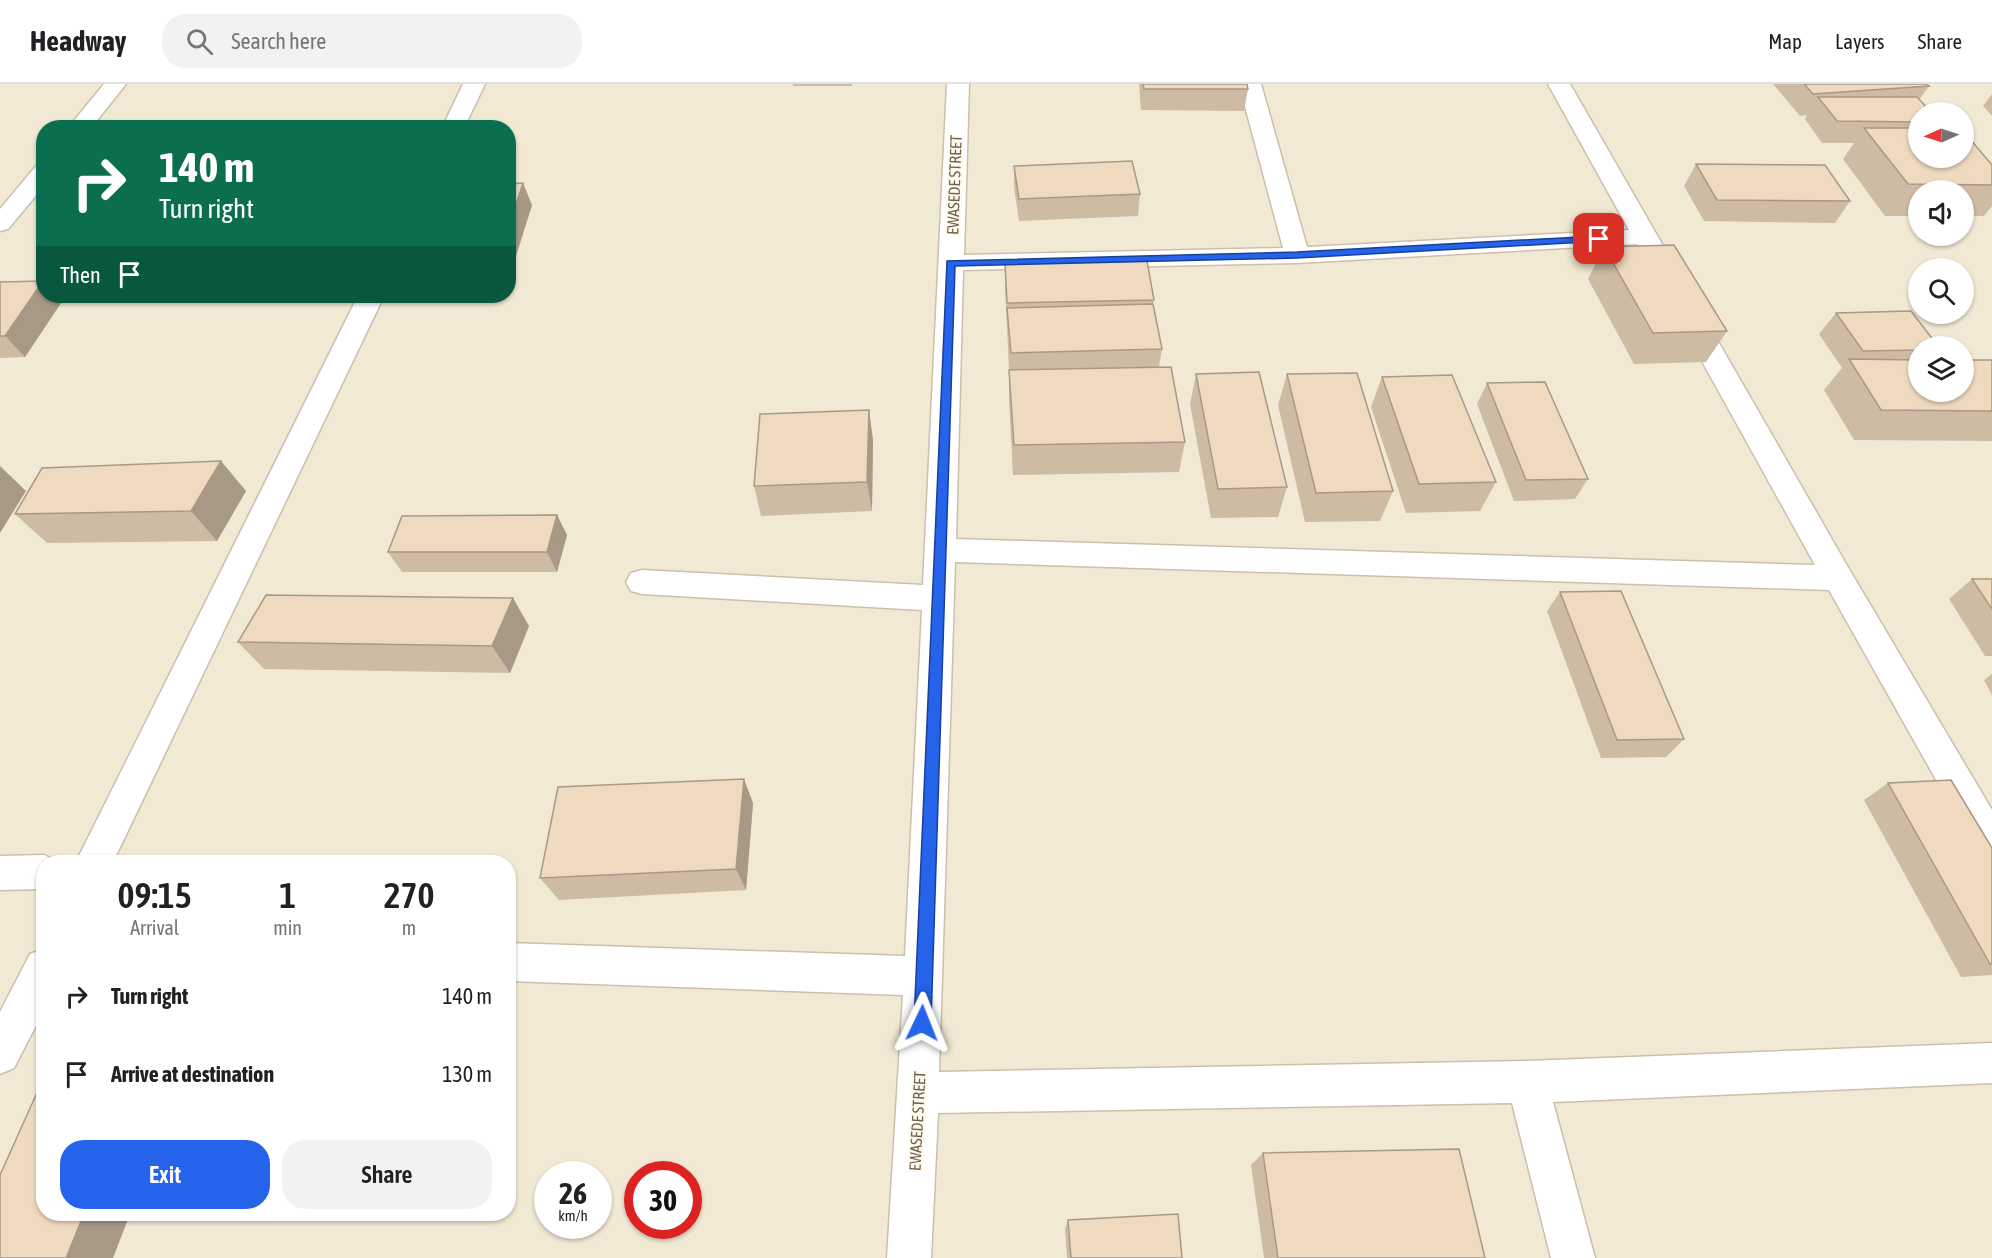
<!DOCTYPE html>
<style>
body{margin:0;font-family:"Asap Condensed",sans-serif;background:#f2f2f2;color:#202124;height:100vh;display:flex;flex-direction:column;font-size:22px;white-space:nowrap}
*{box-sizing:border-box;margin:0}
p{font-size:20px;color:#757577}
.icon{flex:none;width:33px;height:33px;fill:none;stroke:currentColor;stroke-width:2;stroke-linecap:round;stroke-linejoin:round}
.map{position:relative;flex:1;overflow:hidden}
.details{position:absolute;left:36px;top:771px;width:480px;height:366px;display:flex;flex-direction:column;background:#fff;border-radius:24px;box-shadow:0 2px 4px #0004}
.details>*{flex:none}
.top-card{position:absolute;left:36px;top:36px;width:480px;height:183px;border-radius:24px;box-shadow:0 2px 4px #0004;background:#0b6e4f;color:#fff;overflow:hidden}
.needle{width:39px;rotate:267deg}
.controls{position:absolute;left:1908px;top:18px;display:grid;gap:12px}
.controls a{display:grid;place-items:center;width:66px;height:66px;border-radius:50%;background:#fff;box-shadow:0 2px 4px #0004;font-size:30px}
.speed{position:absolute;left:534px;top:1077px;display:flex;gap:12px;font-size:30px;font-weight:700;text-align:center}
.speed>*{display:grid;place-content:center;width:78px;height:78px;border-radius:50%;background:#fff;box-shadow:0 2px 4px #0004;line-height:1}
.speed small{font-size:15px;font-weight:400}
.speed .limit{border:9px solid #d22;background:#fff;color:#111}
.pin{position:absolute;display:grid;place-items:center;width:51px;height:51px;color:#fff;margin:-26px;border-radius:12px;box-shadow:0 3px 9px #0006}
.me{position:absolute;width:66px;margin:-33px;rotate:2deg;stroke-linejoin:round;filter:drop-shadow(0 0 4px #0008)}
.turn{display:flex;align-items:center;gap:21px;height:126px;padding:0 24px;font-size:27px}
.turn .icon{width:78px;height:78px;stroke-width:2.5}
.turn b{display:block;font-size:42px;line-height:51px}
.then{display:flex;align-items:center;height:57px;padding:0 24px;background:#0003;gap:12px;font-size:22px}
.eta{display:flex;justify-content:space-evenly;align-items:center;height:102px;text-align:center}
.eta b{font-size:36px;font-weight:600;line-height:42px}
.primary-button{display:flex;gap:12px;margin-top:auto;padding:12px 24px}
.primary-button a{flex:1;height:69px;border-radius:24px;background:#2563eb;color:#fff;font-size:24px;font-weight:600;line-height:69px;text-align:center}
.primary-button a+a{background:#f2f2f2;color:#202124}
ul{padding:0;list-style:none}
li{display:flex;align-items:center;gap:18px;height:78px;padding:0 24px}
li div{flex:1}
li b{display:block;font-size:22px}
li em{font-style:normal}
header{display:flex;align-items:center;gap:36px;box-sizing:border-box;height:84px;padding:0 30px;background:#fff;border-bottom:2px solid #e0e0e0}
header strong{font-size:28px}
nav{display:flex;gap:33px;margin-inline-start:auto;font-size:21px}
.search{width:420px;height:54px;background:#f2f2f2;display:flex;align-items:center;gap:15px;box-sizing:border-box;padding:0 21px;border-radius:24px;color:#757577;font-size:22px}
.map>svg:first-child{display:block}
</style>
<header>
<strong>Headway</strong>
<div class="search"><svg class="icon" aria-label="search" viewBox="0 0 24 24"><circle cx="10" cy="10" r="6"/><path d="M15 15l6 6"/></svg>Search here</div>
<nav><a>Map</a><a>Layers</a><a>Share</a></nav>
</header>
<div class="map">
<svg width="1992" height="1174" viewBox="0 0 1992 1174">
<rect width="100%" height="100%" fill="#fbf6e6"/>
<path fill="#f2e9d4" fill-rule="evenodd" d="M 0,0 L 1992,0 L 1992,1174 L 0,1174 ZM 1918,28 L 1964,28 L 1964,74 L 1918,74 ZM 44,44 L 508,44 L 508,212 L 44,212 ZM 1918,106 L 1964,106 L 1964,152 L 1918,152 ZM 1918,184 L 1964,184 L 1964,230 L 1918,230 ZM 1918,262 L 1964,262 L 1964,308 L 1918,308 ZM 44,778 L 508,778 L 508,1130 L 44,1130 ZM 548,1090 L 598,1090 L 598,1142 L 548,1142 ZM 638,1090 L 688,1090 L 688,1142 L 638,1142 Z"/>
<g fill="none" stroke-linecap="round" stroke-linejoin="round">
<defs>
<g id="minor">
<path d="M 104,0 L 126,0 L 91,44 L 68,44 Z"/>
<path d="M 463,0 L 485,0 L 464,44 L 442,44 Z"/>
<path d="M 947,0 L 969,0 L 964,171 L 1283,164 L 1239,0 L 1261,0 L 1307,163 L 1629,146 L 1548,0 L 1570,0 L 1849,485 L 1992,726 L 1992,777 L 1979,772 L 1829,506 L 955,478 L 939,988 L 1527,977 L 1992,959 L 1992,999 L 1553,1018 L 1595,1174 L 1551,1174 L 1512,1019 L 938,1029 L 931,1174 L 887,1174 L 903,911 L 508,897 L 508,859 L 905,872 L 922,526 L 642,510 L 631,507 L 626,498 L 631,489 L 642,486 L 923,501 ZM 1637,160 L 1815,481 L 956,455 L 963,186 L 1297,179 Z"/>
<path d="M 44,80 L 44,102 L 8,145 L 0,147 L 0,125 L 36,82 Z"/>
<path d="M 358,212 L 384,212 L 113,778 L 76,778 Z"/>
<path d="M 44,771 L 58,778 L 44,778 L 44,805 L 0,806 L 0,772 Z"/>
<path d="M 44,865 L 44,926 L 14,984 L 0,990 L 0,928 L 30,870 Z"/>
</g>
</defs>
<use href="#minor" stroke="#ccbfac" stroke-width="3"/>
<use href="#minor" fill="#fff" fill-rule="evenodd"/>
</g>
<g fill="#cebba4">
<rect x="793" y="0" width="59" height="2"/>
<path d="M 1139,0 L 1247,0 L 1248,5 L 1244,27 L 1141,26 Z"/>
<path d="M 1773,0 L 1927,0 L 1929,2 L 1919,16 L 1918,74 L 1992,81 L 1992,122 L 1984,132 L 1964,132 L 1964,106 L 1918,106 L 1918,132 L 1885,132 L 1843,75 L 1854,59 L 1822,59 L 1805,35 L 1807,31 L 1800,32 Z"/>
<path d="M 1992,10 L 1992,32 L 1983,22 Z"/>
<path d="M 1696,80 L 1850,117 L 1835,139 L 1704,137 L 1684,102 Z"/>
<path d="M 1014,82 L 1140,110 L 1138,132 L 1019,137 L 1014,103 Z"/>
<path d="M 508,100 L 532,121 L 515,175 L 508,175 Z"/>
<path d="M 1604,163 L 1727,247 L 1706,278 L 1634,280 L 1588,195 Z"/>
<path d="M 1005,180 L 1154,216 L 1153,220 L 1162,265 L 1159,283 L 1185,358 L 1179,388 L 1013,391 L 1009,317 L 1009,286 L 1005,202 Z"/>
<path d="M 0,198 L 44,212 L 55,212 L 61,219 L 25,273 L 0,274 Z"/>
<path d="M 1836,229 L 1918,262 L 1918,308 L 1992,276 L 1992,357 L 1854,356 L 1824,306 L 1842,284 L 1819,250 Z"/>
<path d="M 1196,290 L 1287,403 L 1278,433 L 1211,434 L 1190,320 Z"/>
<path d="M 1287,290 L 1393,407 L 1380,437 L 1305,438 L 1278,321 Z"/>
<path d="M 1382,293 L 1496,398 L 1480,427 L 1406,429 L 1371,323 Z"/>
<path d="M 1487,299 L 1588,395 L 1575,415 L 1514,417 L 1477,320 Z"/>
<path d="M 869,326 L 873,357 L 872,427 L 761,432 L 754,402 Z"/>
<path d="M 246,407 L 217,457 L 47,459 L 15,430 Z"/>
<path d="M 557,431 L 567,451 L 557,488 L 402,488 L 388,468 Z"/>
<path d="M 1972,495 L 1992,495 L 1992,572 L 1985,572 L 1949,515 Z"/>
<path d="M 1560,508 L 1684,655 L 1666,673 L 1601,674 L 1547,527 Z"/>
<path d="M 529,542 L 510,589 L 264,585 L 238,558 Z"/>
<path d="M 1992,590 L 1992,611 L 1984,596 Z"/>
<path d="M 1888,699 L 1992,764 L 1992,891 L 1961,893 L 1864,716 Z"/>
<path d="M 753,719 L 746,806 L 559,816 L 540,794 Z"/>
<path d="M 1263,1069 L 1485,1174 L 1264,1174 L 1251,1081 Z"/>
<path d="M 1068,1136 L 1182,1174 L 1067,1174 L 1065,1145 Z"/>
</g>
<g fill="#a79986">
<path d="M 523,99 L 532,121 L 515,175 L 508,160 L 508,145 Z"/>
<path d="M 43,197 L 44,212 L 55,212 L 61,219 L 25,273 L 5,252 Z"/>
<path d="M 869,326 L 873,357 L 872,427 L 867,398 Z"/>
<path d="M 221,377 L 246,407 L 217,457 L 191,427 Z"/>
<path d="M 0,382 L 26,407 L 0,449 Z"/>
<path d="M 557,431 L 567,451 L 557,488 L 547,468 Z"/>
<path d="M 513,514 L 529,542 L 510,589 L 492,562 Z"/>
<path d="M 744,695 L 753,719 L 746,806 L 736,785 Z"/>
<path d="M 84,1130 L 130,1130 L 113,1174 L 66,1174 Z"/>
</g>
<g fill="#efdabf" stroke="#a79986" stroke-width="1.5">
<path d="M 1143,0 L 1247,0 L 1248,5 L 1144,5 Z"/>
<path d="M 1804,0 L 1927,0 L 1929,2 L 1813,10 Z"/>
<path d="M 1818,13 L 1917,13 L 1931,28 L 1918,28 L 1918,38 L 1837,37 Z"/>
<path d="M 1864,44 L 1918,44 L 1918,74 L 1964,74 L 1964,48 L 1992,81 L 1992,101 L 1908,100 Z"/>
<path d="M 1132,77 L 1140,110 L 1019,115 L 1014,82 Z"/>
<path d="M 1696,80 L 1825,81 L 1850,117 L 1717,116 Z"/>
<path d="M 523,99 L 508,145 L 508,100 Z"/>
<path d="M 1674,161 L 1727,247 L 1653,249 L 1604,163 Z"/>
<path d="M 1147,177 L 1154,216 L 1007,219 L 1005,180 Z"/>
<path d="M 43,197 L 5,252 L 0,252 L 0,198 Z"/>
<path d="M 1153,220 L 1162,265 L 1011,269 L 1007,224 Z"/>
<path d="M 1911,227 L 1938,262 L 1918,262 L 1918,266 L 1863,267 L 1836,229 Z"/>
<path d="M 1849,275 L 1918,276 L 1918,308 L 1964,308 L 1964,276 L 1992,276 L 1992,327 L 1881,326 Z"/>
<path d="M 1171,283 L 1185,358 L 1014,361 L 1009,286 Z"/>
<path d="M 1259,288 L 1287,403 L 1218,405 L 1196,290 Z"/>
<path d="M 1357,289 L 1393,407 L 1316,409 L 1287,290 Z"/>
<path d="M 1452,291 L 1496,398 L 1419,400 L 1382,293 Z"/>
<path d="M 1545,298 L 1588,395 L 1526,396 L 1487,299 Z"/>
<path d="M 869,326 L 867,398 L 754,402 L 760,330 Z"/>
<path d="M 221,377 L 191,427 L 15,430 L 42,384 Z"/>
<path d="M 557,431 L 547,468 L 388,468 L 402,432 Z"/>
<path d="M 1972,495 L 1992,495 L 1992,525 Z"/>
<path d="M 1621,507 L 1684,655 L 1617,656 L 1560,508 Z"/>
<path d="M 266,511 L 513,514 L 492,562 L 238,558 Z"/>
<path d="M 744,695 L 736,785 L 540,794 L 558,703 Z"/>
<path d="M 1951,696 L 1992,764 L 1992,880 L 1990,880 L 1888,699 Z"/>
<path d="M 44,993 L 44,1130 L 84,1130 L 66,1174 L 0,1174 L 0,1091 Z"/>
<path d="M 1459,1065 L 1485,1174 L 1278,1174 L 1263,1069 Z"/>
<path d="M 1178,1130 L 1182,1174 L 1071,1174 L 1068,1136 Z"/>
</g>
<path fill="#2563eb" stroke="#184099" stroke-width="1.5" d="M 1599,152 L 1604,155 L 1603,157 L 1297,174 L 955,182 L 931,939 L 928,945 L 922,947 L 916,945 L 914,939 L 947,177 L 1297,168 Z"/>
<g text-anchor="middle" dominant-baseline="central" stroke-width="4.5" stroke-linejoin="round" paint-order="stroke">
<g font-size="16" fill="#73604c" stroke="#fefaec">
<text transform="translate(954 101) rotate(-88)">EWASEDE STREET</text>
<text transform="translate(917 1037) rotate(-87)">EWASEDE STREET</text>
</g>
</g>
</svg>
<div class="controls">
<a><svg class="needle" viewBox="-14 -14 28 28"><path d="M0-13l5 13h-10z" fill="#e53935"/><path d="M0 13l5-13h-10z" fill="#757577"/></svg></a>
<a><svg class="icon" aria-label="sound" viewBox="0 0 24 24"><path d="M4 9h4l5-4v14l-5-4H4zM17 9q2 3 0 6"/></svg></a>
<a><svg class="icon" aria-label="search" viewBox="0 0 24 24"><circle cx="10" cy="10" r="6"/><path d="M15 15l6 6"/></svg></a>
<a><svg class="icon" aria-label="layers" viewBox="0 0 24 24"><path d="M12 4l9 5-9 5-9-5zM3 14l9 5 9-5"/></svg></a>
</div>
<div class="speed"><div>26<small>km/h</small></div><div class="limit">30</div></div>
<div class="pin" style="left:1599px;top:155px;background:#d93025"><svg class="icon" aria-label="arrive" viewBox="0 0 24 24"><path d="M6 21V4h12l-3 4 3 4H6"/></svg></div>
<svg class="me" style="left:922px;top:939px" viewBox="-20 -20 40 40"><path d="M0-17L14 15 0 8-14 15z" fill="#2563eb" stroke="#fff" stroke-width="4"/></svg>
<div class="top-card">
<div class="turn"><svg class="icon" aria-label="right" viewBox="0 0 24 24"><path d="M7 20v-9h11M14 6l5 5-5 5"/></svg><div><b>140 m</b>Turn right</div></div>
<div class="then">Then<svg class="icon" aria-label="arrive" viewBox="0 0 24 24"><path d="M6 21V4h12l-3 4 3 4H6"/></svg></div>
</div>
<section class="details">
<div class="eta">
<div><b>09:15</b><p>Arrival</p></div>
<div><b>1</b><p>min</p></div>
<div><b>270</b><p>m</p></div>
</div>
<ul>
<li><svg class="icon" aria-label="right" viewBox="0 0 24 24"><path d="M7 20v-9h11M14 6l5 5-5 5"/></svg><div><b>Turn right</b></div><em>140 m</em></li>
<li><svg class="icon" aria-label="arrive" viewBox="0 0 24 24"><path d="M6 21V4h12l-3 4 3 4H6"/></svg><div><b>Arrive at destination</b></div><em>130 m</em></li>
</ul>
<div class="primary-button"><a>Exit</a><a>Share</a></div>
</section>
</div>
